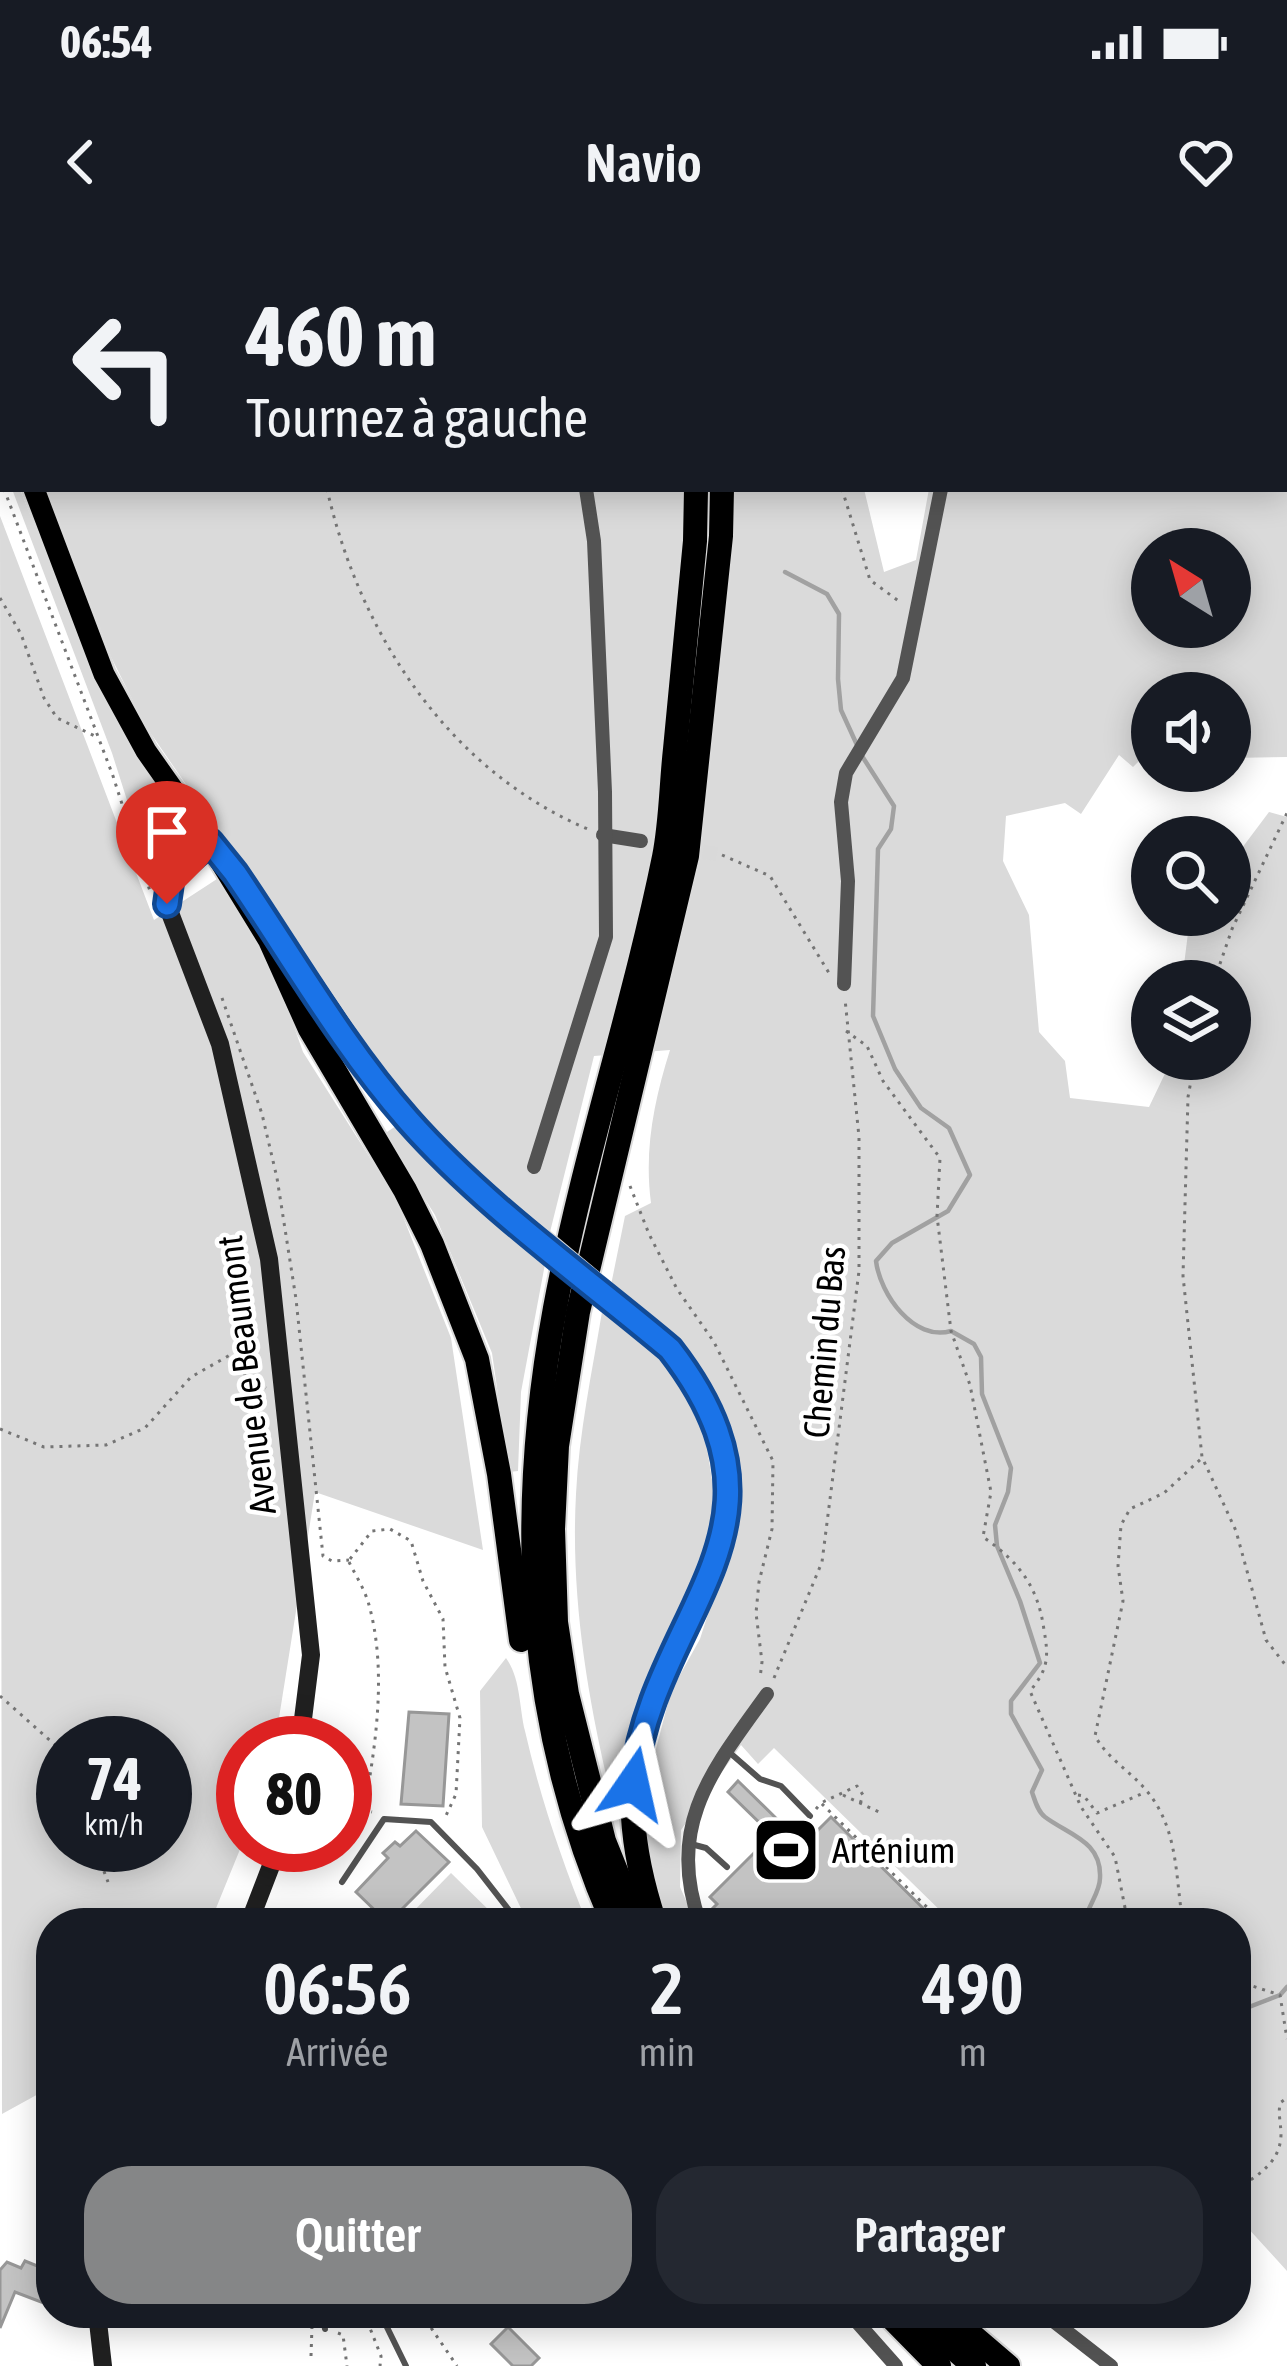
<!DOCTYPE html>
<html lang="fr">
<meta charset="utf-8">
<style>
body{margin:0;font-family:"Asap Condensed",sans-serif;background:#242831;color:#f1f3f6;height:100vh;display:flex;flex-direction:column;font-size:45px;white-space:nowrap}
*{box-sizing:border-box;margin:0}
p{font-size:39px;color:#9ea1a6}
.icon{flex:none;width:66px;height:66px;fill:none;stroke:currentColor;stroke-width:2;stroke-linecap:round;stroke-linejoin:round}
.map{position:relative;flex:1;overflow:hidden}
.side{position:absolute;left:36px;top:1668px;width:1215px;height:420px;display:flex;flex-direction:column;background:#171b24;border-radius:48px;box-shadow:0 6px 30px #0003}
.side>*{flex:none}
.top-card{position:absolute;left:0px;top:0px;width:1287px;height:252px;box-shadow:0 6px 30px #0003;background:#171b24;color:#f1f3f6;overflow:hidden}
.needle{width:78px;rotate:323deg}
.tools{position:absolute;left:1131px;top:288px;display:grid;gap:24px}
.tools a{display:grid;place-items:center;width:120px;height:120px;border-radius:50%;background:#171b24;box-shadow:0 6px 30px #0003;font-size:60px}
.speed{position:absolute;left:36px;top:1476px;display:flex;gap:24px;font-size:60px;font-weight:700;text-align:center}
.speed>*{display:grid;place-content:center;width:156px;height:156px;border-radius:50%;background:#171b24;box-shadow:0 6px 30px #0003;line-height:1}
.speed small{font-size:30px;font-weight:400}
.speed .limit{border:18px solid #d22;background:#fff;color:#111}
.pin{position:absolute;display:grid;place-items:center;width:102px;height:102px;color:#fff;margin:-123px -51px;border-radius:50% 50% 50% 0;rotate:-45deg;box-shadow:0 0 12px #0007}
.pin .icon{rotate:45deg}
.me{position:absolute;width:132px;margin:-66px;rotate:11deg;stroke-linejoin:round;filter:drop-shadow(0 0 9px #0008)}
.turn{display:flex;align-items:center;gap:42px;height:252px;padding:0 48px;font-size:54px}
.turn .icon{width:156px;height:156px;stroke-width:2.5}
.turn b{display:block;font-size:84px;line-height:102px}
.eta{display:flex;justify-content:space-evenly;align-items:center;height:204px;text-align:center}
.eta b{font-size:72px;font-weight:600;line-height:84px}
.cta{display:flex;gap:24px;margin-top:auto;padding:24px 48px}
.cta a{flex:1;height:138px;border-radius:48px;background:#858687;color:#fff;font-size:48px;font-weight:600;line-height:138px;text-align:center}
.cta a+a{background:#242831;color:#f1f3f6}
.status{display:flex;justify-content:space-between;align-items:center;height:84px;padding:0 60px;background:#171b24;direction:ltr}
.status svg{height:33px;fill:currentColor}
header{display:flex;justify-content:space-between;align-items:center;height:156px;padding:0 48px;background:#171b24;font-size:54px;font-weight:600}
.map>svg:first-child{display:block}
</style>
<div class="status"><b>06:54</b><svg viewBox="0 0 49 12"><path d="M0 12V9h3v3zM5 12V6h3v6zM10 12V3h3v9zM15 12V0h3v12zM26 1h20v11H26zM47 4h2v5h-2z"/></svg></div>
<header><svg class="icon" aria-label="back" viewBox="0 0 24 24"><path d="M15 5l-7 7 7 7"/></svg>Navio<svg class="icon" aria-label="heart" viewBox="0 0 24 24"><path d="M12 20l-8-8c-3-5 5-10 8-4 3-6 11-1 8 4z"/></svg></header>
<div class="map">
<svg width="1287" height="2126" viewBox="0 0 1287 2126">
<rect width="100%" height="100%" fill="#fff"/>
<g fill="#dadada" fill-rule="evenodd">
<path d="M 0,0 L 803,0 L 804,3 L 3,3 L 3,133 Z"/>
<path d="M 990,0 L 1287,0 L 1287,517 L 1230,518 L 1230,453 L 1152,453 L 1152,495 L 1149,494 L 1147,513 L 1133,527 L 1119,515 L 1081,574 L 1065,563 L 1006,576 L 1003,621 L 1029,675 L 1039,792 L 1065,821 L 1070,858 L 1149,867 L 1172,819 L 1230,819 L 1230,741 L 1182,741 L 1190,677 L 1230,675 L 1230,624 L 1269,572 L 1287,577 L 1287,2031 L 1236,1975 L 1236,1683 L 953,1683 L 774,1508 L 758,1524 L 741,1505 L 681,1590 L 680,1647 L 696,1683 L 666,1683 L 648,1639 L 642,1563 L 671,1451 L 700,1399 L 733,1295 L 723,1176 L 690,1117 L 611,1045 L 625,976 L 651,963 C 644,910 654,861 670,810 L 594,816 L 550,992 L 452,912 L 386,835 L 145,485 L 111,417 L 47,249 L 864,249 L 884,332 L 916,320 L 929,249 L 1284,249 L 1284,3 L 989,3 ZM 1152,309 L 1230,309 L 1230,387 L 1152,387 Z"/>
<path d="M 12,249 L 20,249 L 96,440 L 117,483 L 188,590 C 189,614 168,625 158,647 L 154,645 L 112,513 Z"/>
<path d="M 0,276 L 154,680 L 217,639 L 271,722 L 303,812 L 396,959 L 451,1098 L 483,1310 L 315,1252 L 275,1503 L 243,1503 L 243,1602 L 210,1683 L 51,1683 L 51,1847 L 2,1874 ZM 63,1503 L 165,1503 L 165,1605 L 63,1605 Z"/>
<path d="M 399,884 L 467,958 L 545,1024 L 521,1152 L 518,1231 L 509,1232 L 492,1113 L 435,975 L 384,894 Z"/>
<path d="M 602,1072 L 656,1115 L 687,1148 L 705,1196 L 714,1252 L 709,1301 L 623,1577 L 617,1580 C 590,1473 570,1364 576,1254 C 579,1193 592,1132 602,1072 Z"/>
<path d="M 506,1418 C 521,1439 519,1467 525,1491 C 540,1557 562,1621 587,1683 L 528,1683 L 482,1587 L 480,1451 Z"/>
<path d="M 451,1633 L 502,1683 L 402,1683 Z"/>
</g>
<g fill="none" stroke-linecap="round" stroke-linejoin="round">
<g stroke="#a1a1a1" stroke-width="4.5">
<path d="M 536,0 L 539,3"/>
<path d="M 785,332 L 827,354 L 839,374 L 838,439 L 841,470 L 857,505"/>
<path d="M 862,516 L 894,566 L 891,589 L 878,609 L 873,776 L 895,829 L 921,868 L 949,888 L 970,935 L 948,971 L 892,1003 L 876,1021 C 880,1054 914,1102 951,1091 L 974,1104 L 981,1117 L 982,1154 L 1011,1228 L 1008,1252 L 995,1285 L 997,1306 L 1020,1361 L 1040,1423 L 1011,1461 L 1011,1474 L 1042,1530 L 1032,1552 C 1035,1561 1038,1572 1045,1577 C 1069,1595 1102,1601 1100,1638 C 1100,1654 1086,1667 1085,1683"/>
<path d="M 1236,1772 L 1280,1755 L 1287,1747"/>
</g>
</g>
<g fill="#c3c3c3" stroke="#979797" stroke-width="3">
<path d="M 409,1472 L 449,1474 L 443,1566 L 401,1564 Z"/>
<path d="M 738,1541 L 782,1584 L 786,1581 L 807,1601 L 831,1577 L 938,1683 L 722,1683 L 710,1671 L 717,1664 L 710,1657 L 772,1595 L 728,1552 Z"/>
<path d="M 416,1591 L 449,1622 L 388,1683 L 356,1652 L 388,1618 L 383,1613 L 395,1602 L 400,1606 Z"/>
<path d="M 25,2021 L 45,2029 L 39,2045 L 44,2049 L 41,2062 L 15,2052 L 0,2088 L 0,2030 L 7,2022 L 21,2028 Z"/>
<path d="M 508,2087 L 539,2118 L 531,2126 L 513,2126 L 491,2104 Z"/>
</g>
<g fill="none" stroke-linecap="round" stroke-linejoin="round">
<path stroke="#d9d9d9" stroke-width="14" stroke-dasharray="14 7" stroke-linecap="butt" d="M 641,601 L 722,615"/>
<defs>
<g id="primary">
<path d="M 0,161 L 3,167"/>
<path d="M 34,249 L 104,434 L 146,511 L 210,602"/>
</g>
<g id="highway">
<path d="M 702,3 L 702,0"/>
<path d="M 726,3 L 726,0"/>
<path d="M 210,602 L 270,700 L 310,789 L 405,950 L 432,1004 L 477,1119 L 499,1234 L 521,1400"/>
<path d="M 287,709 L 381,848 L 454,927 L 512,977"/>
<path d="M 613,1683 C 526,1484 516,1280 555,1068 C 583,917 633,769 664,617 C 671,582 671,545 675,509 C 682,439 689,370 695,301 L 696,249"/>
<path d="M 637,1683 L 604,1601 L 567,1454 L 556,1382 L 553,1289 L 557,1206 L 578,1072 L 687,616 L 721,296 L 722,249"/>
<path d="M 655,1683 C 631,1611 622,1539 649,1466 C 665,1423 690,1383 708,1341 C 746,1256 724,1179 670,1109"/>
<path d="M 887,2073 L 939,2126"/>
<path d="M 913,2073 L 974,2126"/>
<path d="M 946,2073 L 1008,2126"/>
</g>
</defs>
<use href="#primary" stroke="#dbdbdb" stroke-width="26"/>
<use href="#highway" stroke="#dbdbdb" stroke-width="28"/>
<g stroke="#757575" stroke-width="3" stroke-dasharray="3 6" stroke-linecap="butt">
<path d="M 265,0 L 265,3"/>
<path d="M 497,0 L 498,3"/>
<path d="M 782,0 L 782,3"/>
<path d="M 0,238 L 3,246"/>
<path d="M 4,249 L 113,536 L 150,651"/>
<path d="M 327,249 C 360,395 449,531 590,590"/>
<path d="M 842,249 L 870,340 L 900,362"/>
<path d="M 0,358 L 21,394 L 44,458 L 57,478 L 97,497"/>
<path d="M 722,615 L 770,636 L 829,733"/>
<path d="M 1214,741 L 1232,689 L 1287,573"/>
<path d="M 222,758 L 262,874 L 277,938 L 296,1059 L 323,1316 L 332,1321 L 349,1320"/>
<path d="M 846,791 L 867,806 L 883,841 L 940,918 L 937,976 L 951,1091 L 970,1145 L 991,1252 L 983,1297 C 1019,1322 1038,1346 1044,1390 C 1049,1418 1048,1429 1030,1451 L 1081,1567 L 1115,1617 L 1128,1683"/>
<path d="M 1195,819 L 1188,857 L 1183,1036 L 1202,1217 L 1236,1291 L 1266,1400 L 1287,1427"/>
<path d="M 630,946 L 649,994 L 677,1049 L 714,1102 L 773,1221 L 772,1289 L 759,1342 L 756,1373 L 762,1422 L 760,1438"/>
<path d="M 0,1189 L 44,1207 L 106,1205 L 145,1188 L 191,1137 L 230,1115 L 246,1136 L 266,1148"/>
<path d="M 350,1319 L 372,1291 L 390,1289 L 411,1301 L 423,1341 L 443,1379 L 445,1427 L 460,1478 L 456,1554 L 444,1580"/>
<path d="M 349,1322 C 356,1336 365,1350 369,1365 C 387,1430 376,1505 364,1570"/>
<path d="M 774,1438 L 822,1322 L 859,1031 L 859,897 L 845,759"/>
<path d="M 0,1456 L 63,1512"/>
<path d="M 843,1555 L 879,1572"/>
<path d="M 1078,1555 L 1084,1556 L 1097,1573 L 1146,1552"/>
<path d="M 823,1562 L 857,1546 L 863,1555 L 860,1564"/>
<path d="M 345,1566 L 372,1572"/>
<path d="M 816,1569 L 821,1563 L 943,1683"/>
<path d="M 99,1605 L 99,1618 L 108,1642"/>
<path d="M 1183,1683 C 1175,1636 1179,1589 1146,1550 C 1129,1530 1108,1519 1095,1496 L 1123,1361 L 1118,1326 L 1121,1285 L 1130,1269 L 1164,1253 L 1202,1218"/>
<path d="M 1236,1745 L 1246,1744 L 1280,1755 L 1287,1799"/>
<path d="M 1236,1950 C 1257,1935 1280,1924 1281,1895 C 1281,1883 1278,1876 1280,1863 L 1287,1858"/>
<path d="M 364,2073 L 381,2116 L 380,2126"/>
<path d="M 421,2073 L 457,2126"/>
<path d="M 338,2093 L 343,2095 L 347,2126"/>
<path d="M 311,2116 L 312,2086"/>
</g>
<g stroke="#535353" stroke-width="6">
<path d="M 729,1512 L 760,1539 L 781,1546 L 810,1576"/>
<path d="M 691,1604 L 706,1608 L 727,1627"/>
<path d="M 342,1642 L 384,1579 L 431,1582 L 477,1629 L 519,1683"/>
<path d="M 322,2073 L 325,2089"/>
<path d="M 380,2073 L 406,2126"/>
</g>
<g stroke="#535353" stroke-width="14">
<path d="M 1003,3 L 1004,0"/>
<path d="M 603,595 L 641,601"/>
<path d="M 844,744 L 848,641 L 841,562 L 846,533 L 903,438 L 941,249"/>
<path d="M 534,927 L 606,697 L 605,552 L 594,301 L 586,249"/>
<path d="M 700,1683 C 665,1585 713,1529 767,1454"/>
<path d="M 849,2073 L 896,2126"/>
<path d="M 1043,2073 L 1111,2126"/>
</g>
<g stroke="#202020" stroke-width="18">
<path d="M 210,602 L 171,636 L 167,665 L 220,804 L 269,1019 L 311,1415 L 300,1503"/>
<path d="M 249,1683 L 279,1605"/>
<path d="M 97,2073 L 103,2126"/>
</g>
<use href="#primary" stroke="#000" stroke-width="21"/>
<use href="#highway" stroke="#000" stroke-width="24"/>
<defs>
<path id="highway-bridge" d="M 512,977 L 670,1109"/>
</defs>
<use href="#highway-bridge" stroke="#dbdbdb" stroke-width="28" stroke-linecap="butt"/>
<use href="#highway-bridge" stroke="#000" stroke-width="24"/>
</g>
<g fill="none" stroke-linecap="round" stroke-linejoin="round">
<defs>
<path id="route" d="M 167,664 L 171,636 L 210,602 L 235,633 C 291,715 342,805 408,880 C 484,966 582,1035 670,1109 C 811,1291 651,1370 633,1544"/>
</defs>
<use href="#route" stroke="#114b97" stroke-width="30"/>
<use href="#route" stroke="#1a73e8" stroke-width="21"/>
</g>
<defs>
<symbol id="stadium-square" viewBox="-11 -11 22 22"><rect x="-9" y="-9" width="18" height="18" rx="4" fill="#000" stroke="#fff"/><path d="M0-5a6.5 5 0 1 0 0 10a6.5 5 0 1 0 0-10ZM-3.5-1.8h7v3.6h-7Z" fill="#fff"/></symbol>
</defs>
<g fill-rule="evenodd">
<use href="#stadium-square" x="748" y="1572" width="76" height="76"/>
</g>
<g text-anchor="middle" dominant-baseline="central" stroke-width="9" stroke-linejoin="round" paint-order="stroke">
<g font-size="36" fill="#000" stroke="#fff">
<text transform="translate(824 1102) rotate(-85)">Chemin du Bas</text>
<text transform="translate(246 1135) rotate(-97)">Avenue de Beaumont</text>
</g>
<g font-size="36" fill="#000" stroke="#fff" text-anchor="start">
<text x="832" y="1610">Arténium</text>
</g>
</g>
</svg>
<div class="tools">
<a><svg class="needle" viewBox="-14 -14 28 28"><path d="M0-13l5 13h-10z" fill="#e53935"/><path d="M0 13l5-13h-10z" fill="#9ea1a6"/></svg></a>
<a><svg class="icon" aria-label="sound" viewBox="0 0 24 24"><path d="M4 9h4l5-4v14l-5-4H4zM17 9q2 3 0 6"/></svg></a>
<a><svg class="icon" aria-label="search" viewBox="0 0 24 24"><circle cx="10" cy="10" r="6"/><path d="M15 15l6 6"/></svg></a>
<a><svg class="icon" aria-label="layers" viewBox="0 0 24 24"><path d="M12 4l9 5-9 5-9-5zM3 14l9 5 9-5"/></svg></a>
</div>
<div class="speed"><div>74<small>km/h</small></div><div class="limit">80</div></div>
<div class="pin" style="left:167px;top:664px;background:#d93025"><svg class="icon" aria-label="arrive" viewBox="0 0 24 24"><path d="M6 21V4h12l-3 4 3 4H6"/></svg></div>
<svg class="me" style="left:633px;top:1544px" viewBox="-20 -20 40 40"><path d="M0-17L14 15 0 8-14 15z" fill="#1a73e8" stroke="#fff" stroke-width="4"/></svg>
<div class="top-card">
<div class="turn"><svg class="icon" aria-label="left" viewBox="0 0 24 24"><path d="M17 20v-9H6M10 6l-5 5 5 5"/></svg><div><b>460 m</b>Tournez à gauche</div></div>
</div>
<section class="side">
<div class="eta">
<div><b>06:56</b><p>Arrivée</p></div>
<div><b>2</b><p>min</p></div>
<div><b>490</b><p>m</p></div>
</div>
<div class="cta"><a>Quitter</a><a>Partager</a></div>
</section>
</div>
